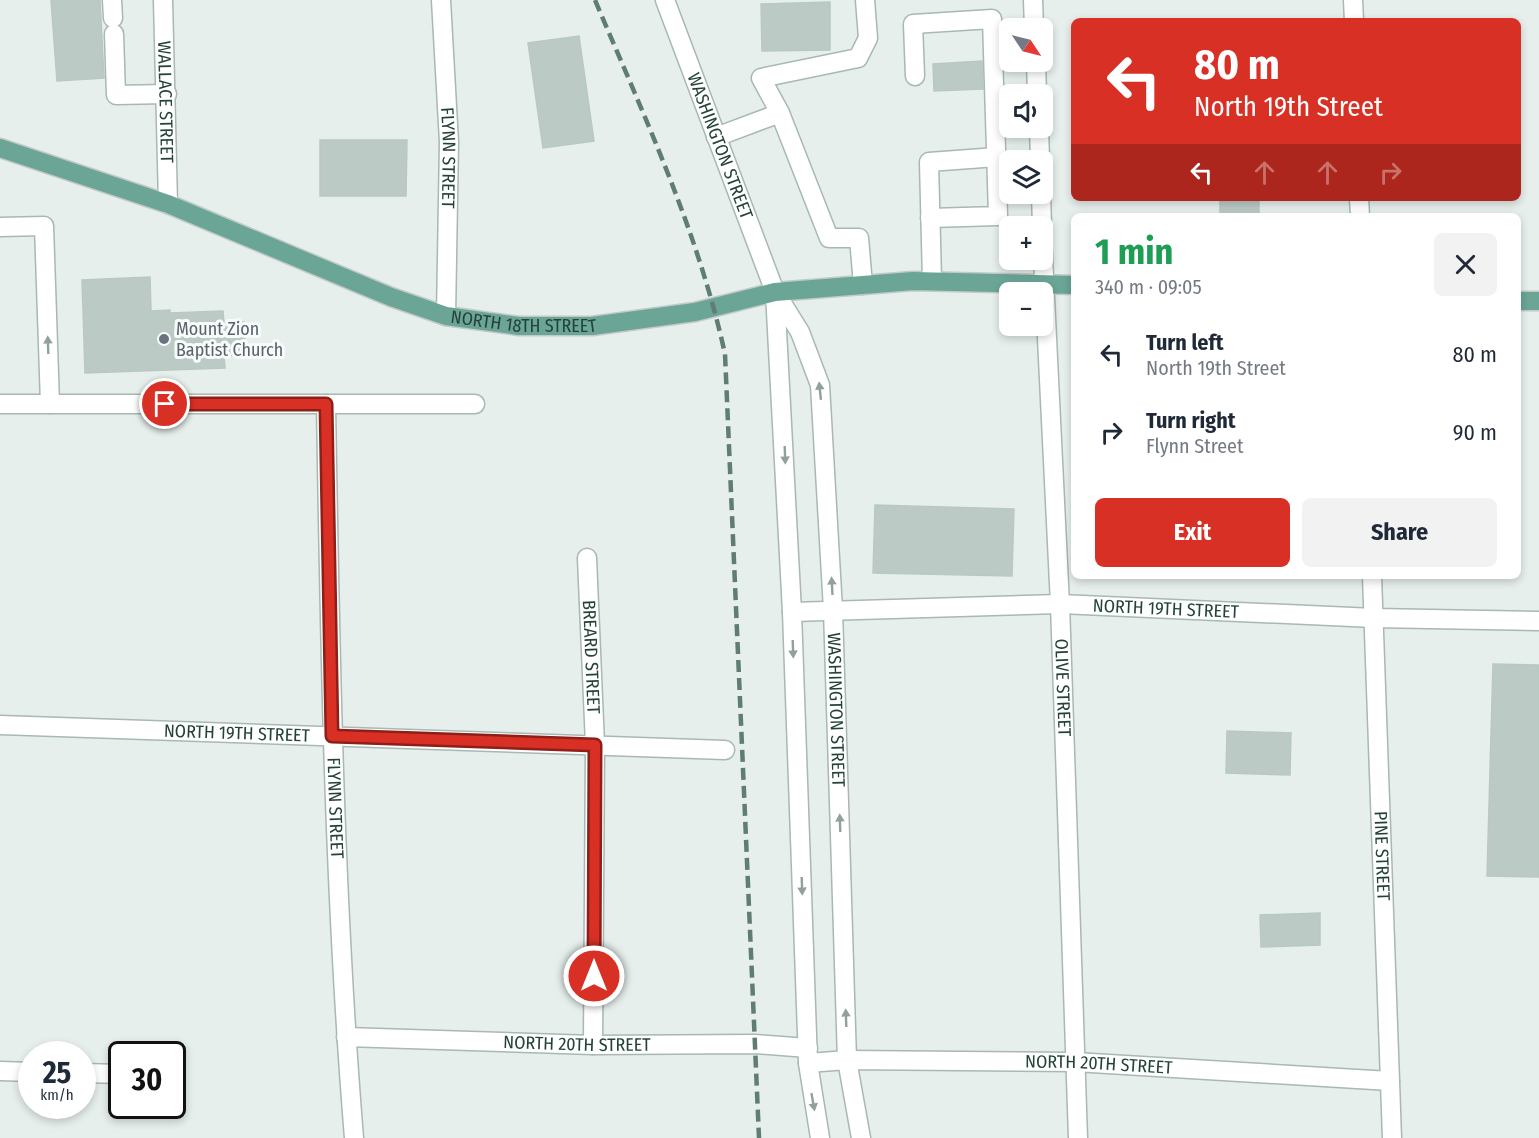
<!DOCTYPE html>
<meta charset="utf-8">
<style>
body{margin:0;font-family:"Fira Sans Condensed",sans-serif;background:#f2f2f3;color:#1f2937;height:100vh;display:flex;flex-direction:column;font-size:22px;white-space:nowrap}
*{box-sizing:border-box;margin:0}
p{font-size:20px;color:#747a83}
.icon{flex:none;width:33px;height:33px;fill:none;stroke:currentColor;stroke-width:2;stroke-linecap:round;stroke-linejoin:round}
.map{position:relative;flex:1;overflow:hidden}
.sheet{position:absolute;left:1071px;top:213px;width:450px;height:366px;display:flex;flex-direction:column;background:#fff;border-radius:9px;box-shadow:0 3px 9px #0003}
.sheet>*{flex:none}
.banner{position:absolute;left:1071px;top:18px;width:450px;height:183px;border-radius:9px;box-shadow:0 3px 9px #0003;background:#d93025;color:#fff;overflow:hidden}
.needle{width:39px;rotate:125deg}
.fabs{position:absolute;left:999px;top:18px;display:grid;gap:12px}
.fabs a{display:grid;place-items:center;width:54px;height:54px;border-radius:9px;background:#fff;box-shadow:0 3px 9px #0003;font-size:30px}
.speed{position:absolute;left:18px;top:1041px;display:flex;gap:12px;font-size:30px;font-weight:700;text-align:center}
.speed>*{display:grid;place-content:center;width:78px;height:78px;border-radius:50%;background:#fff;box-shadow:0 3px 9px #0003;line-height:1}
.speed small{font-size:15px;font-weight:400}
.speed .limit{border:3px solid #111;border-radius:9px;background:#fff;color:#111}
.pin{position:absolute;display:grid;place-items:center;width:51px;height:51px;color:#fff;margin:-26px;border:3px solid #fff;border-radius:50%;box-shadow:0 2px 6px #0007}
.me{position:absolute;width:66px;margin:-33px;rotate:0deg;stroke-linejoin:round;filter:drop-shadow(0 0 4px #0008)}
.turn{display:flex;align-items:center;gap:21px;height:126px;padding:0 24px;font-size:27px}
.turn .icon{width:78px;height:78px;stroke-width:2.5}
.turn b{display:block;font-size:42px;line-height:51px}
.lanes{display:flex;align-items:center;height:57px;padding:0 24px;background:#0003;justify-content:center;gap:30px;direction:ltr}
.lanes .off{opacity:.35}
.round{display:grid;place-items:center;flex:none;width:63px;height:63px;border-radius:9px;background:#f2f2f3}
.head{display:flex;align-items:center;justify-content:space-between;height:102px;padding:0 24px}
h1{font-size:36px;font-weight:700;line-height:45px;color:#1e9e55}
.primary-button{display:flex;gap:12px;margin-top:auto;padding:12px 24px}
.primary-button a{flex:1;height:69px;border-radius:9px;background:#d93025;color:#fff;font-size:24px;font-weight:700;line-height:69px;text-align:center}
.primary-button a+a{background:#f2f2f3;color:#1f2937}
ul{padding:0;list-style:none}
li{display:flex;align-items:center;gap:18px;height:78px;padding:0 24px}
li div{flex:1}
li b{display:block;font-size:22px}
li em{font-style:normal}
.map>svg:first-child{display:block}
</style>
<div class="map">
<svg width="1539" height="1138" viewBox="0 0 1539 1138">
<rect width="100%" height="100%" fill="#e6efeb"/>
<g fill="#bbcac4" stroke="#b8c9c2" stroke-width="1.5">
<path d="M 51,0 L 100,0 L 104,78 L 57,81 Z"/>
<path d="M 830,2 L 830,50 L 762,51 L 761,4 Z"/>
<path d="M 579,36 L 594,141 L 543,148 L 528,43 Z"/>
<path d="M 982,61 L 983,89 L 934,91 L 933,64 Z"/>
<path d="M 320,140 L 407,140 L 406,196 L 320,196 Z"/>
<rect x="1220" y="198" width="39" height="18"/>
<path d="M 150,277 L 151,311 L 170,310 L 170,313 L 223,311 L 224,323 L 244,322 L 246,355 L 224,356 L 225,368 L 85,373 L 82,280 Z"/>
<path d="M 875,505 L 1014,509 L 1012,576 L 873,573 Z"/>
<path d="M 1493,664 L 1539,665 L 1539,877 L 1487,876 Z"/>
<path d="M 1227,731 L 1291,733 L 1290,775 L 1226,773 Z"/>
<path d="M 1320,913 L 1320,945 L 1261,947 L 1260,915 Z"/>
</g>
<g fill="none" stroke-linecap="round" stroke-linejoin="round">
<defs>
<g id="minor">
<path d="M 112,0 L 113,18"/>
<path id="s1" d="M 163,0 L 168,204"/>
<path id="s2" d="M 441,0 L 449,142 L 446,316"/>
<path id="s3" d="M 665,0 L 775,292 L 800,332 L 820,385 L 833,610 L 847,1060 L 861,1138"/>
<path d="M 1033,0 L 1034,28"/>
<path d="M 1353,0 L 1354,21"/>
<path d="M 114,34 L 116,95 L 167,94"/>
<path d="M 1036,62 L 1037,94"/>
<path d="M 915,76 L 913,24 L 992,19 L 998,216 L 930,218"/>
<path d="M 780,113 L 761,78 L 858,58 L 868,38 L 865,0"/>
<path d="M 1039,128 L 1040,160"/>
<path d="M 716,137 L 780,113 L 829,238 L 859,238 L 863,285"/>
<path d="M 1041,194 L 1042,226"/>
<path d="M 1359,198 L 1360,216"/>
<path d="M 0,227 L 44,226 L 50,404"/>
<path id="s4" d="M 1042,236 L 1060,604 L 1078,1138"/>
<path d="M 932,281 L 929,162 L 997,157"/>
<path d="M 775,293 L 792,612 L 808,1063 L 820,1138"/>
<path d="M 0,404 L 475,404"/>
<path id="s5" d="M 326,404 C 330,649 334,894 354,1138"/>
<path id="s6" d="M 587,558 L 595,745 L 593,1045"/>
<path id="s7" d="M 1372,576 L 1392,1138"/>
<path id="s8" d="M 792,612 L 1060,604 L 1374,618 L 1539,621"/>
<path id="s9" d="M 0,725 L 725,750"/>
<path id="s10" d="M 346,1037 L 593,1045 L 755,1044 L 808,1048"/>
<path id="s11" d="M 808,1063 L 847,1060 L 1075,1062 L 1390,1081"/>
<path d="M 0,1071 L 32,1072"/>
<path d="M 82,1073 L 122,1074"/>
<path d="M 172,1076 L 175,1076"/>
</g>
<g id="major">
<path id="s12" d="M 0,148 L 168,204 L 391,297 L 446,316 L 519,326 L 592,326 L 695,312 L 775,292 L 913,281 L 1074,285"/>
<path d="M 1518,301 L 1539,301"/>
</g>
</defs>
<use href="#minor" stroke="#a8b8b2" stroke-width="21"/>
<use href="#major" stroke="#c2cac8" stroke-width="21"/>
<use href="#minor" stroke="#fff" stroke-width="18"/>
<use href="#major" stroke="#6aa596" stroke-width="18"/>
<path stroke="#5f7d75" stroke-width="4.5" stroke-dasharray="12 6" stroke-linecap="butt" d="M 595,0 C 644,116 698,231 725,354 L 759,1138"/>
</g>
<defs><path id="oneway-solid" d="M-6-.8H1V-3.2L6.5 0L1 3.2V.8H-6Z" transform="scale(1.5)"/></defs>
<g fill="#92a09c">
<use href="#oneway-solid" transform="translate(48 345) rotate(-92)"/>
<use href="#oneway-solid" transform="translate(820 391) rotate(-96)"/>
<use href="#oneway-solid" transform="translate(785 455) rotate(88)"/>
<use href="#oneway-solid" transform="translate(832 586) rotate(-93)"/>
<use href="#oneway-solid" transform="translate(793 649) rotate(88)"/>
<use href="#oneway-solid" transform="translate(840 823) rotate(-92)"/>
<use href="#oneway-solid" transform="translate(802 886) rotate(88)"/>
<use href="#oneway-solid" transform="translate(846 1018) rotate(-92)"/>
<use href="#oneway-solid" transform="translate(813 1102) rotate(80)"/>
</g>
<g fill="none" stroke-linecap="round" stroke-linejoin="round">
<defs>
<path id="route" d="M 165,404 L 326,404 L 332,736 L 595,745 L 594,976"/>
</defs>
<use href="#route" stroke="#8d1f18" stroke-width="15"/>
<use href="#route" stroke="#d93025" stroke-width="10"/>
</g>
<circle fill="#6b7280" stroke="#f7fbf9" stroke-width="2" cx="164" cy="339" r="6"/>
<g text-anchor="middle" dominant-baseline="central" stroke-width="6" stroke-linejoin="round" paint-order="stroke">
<g font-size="18" fill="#24423a" stroke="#f7fbf9">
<text stroke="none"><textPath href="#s1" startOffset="102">WALLACE STREET</textPath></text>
<text stroke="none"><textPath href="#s3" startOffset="156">WASHINGTON STREET</textPath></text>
<text stroke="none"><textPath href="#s2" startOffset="158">FLYNN STREET</textPath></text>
<text stroke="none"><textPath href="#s12" startOffset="555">NORTH 18TH STREET</textPath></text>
<text stroke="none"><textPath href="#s8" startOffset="374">NORTH 19TH STREET</textPath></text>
<text stroke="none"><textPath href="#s6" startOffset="99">BREARD STREET</textPath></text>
<text stroke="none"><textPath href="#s4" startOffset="452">OLIVE STREET</textPath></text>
<text stroke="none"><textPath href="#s3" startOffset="741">WASHINGTON STREET</textPath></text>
<text stroke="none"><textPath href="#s9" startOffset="237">NORTH 19TH STREET</textPath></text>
<text stroke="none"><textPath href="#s5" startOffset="404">FLYNN STREET</textPath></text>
<text stroke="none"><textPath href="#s7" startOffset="280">PINE STREET</textPath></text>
<text stroke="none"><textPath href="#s10" startOffset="231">NORTH 20TH STREET</textPath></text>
<text stroke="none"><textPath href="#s11" startOffset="291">NORTH 20TH STREET</textPath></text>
</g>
<g font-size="18" fill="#5b616d" stroke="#f7fbf9" text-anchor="start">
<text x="176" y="329">Mount Zion<tspan x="176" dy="21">Baptist Church</tspan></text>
</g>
</g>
</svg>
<div class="fabs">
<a><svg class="needle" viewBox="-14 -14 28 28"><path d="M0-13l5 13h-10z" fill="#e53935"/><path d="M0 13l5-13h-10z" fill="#747a83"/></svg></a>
<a><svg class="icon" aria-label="sound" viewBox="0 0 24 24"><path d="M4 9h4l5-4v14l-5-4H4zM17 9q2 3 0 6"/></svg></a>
<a><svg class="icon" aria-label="layers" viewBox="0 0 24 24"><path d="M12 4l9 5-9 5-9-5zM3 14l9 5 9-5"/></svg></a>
<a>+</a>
<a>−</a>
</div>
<div class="speed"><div>25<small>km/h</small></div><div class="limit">30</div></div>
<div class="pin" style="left:165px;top:404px;background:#d93025"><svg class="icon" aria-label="arrive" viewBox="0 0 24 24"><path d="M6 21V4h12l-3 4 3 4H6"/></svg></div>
<svg class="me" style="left:594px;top:976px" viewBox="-20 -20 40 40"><circle r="17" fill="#d93025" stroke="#fff" stroke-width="3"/><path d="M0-11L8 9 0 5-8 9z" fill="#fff"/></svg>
<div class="banner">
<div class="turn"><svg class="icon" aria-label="left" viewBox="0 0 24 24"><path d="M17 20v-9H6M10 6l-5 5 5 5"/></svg><div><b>80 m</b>North 19th Street</div></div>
<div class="lanes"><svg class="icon" aria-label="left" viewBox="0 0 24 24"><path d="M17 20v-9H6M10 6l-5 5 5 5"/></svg><svg class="icon off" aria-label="ahead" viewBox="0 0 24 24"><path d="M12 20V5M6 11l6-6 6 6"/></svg><svg class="icon off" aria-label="ahead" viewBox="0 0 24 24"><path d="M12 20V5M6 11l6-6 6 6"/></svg><svg class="icon off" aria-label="right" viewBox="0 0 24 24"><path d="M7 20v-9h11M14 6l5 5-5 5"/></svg></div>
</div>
<section class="sheet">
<div class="head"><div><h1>1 min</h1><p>340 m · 09:05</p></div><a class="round"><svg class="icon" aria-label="close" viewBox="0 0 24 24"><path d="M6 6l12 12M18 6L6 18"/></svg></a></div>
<ul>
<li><svg class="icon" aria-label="left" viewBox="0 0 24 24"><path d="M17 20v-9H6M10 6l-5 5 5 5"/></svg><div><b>Turn left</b><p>North 19th Street</p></div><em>80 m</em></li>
<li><svg class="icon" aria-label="right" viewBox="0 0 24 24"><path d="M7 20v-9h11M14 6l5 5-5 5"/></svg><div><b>Turn right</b><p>Flynn Street</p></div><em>90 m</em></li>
</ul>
<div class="primary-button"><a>Exit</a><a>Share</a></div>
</section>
</div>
